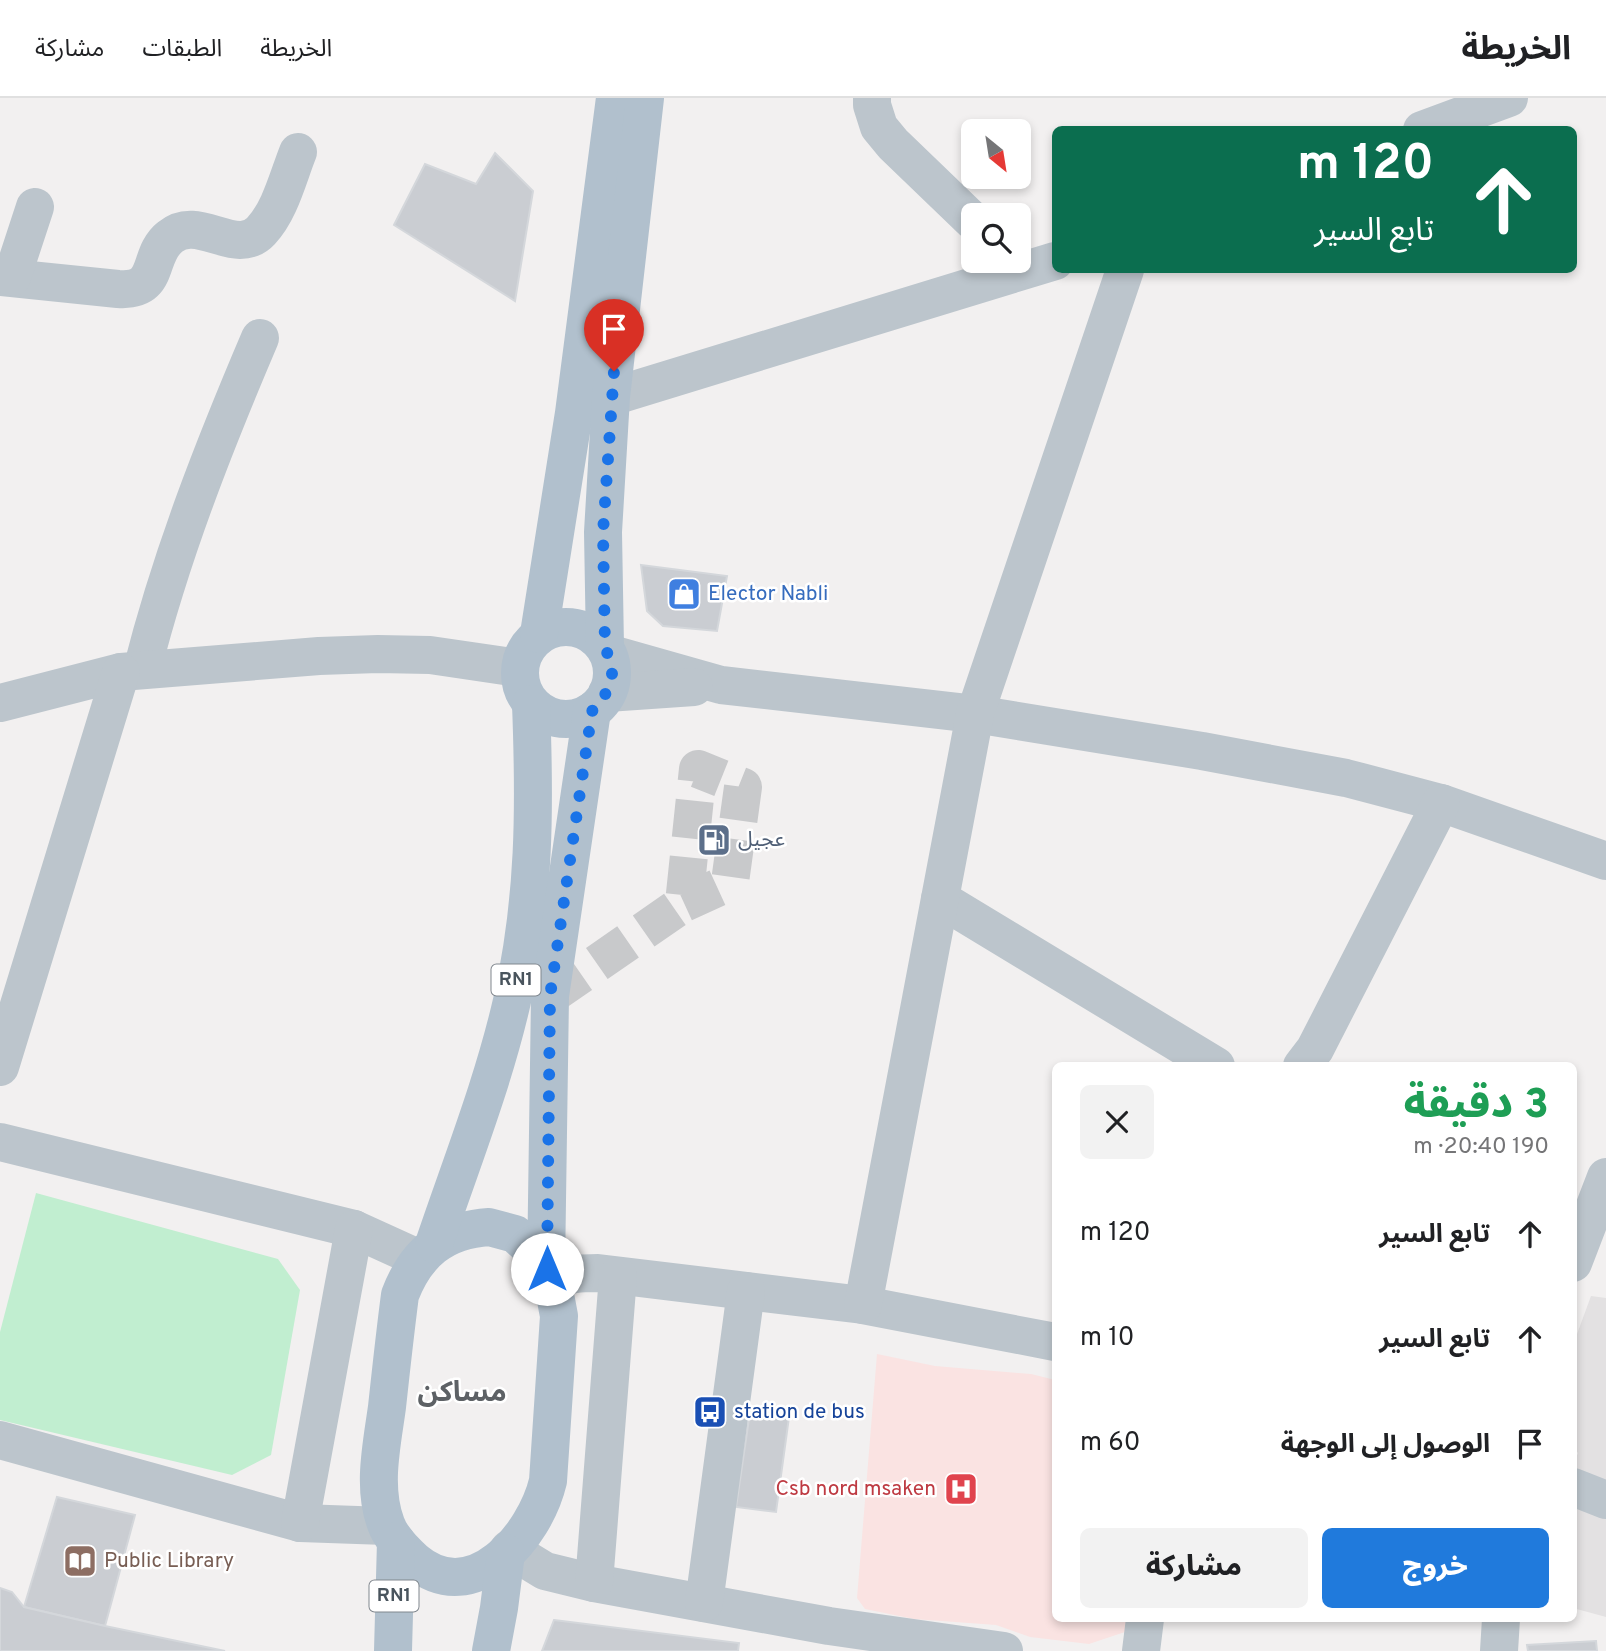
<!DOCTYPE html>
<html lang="ar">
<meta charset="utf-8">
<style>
body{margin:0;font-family:Overpass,"Noto Sans Arabic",sans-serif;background:#f2f2f2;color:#202124;direction:rtl;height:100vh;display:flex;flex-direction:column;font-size:26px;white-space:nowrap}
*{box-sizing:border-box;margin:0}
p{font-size:23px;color:#757577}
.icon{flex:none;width:38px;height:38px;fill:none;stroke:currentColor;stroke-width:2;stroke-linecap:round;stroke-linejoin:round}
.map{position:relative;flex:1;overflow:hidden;direction:ltr}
.details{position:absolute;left:1052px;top:964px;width:525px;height:560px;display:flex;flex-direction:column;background:#fff;border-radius:10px;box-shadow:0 4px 10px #0003;direction:rtl}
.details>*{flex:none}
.top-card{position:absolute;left:1052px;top:28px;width:525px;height:147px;border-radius:10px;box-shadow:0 4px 10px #0003;direction:rtl;background:#0b6e4f;color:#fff;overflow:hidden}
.needle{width:46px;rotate:150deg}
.buttons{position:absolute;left:961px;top:21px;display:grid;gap:14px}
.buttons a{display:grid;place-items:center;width:70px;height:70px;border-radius:10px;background:#fff;box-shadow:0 4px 10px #0003;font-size:35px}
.pin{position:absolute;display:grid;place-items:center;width:60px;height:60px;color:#fff;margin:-72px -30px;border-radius:50% 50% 50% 0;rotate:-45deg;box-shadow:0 0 7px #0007}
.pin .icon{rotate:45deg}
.me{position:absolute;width:77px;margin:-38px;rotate:0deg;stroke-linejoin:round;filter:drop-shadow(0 0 5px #0008)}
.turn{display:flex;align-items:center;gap:24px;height:147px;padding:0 28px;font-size:32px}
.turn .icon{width:91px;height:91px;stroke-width:2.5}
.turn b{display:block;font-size:49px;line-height:60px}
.round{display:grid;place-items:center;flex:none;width:74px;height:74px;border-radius:10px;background:#f2f2f2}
.summary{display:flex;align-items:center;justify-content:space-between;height:119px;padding:0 28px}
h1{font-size:42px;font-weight:800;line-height:52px;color:#1e9e55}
.cta{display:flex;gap:14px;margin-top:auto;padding:14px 28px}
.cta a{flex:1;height:80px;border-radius:10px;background:#207adc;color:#fff;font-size:28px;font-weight:800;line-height:80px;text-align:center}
.cta a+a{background:#f2f2f2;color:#202124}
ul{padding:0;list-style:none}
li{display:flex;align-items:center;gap:21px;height:105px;padding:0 28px}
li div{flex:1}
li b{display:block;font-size:26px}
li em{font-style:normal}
header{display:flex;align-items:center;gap:42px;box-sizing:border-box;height:98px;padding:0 35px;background:#fff;border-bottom:2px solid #e0e0e0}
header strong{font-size:33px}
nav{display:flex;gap:38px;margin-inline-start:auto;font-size:24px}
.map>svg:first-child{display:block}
</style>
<header>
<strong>الخريطة</strong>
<nav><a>الخريطة</a><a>الطبقات</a><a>مشاركة</a></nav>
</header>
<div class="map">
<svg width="1606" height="1553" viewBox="0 0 1606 1553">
<rect width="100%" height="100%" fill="#f2f0f0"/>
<path fill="#e3e1e2" d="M 1591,1198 L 1606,1200 L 1606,1519 L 1573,1510 L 1573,1367 L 1578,1355 L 1573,1349 L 1573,1247 Z"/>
<path fill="#fae3e2" d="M 877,1256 L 935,1268 L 1031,1276 L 1055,1282 L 1055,1521 L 1128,1521 L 1137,1530 L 1089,1546 L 1030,1539 L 996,1527 L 914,1521 L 865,1511 L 857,1500 Z"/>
<path fill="#c1eed0" d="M 36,1095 L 278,1161 L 300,1192 L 271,1357 L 232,1377 L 0,1322 L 0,1234 Z"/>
<g fill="#cacdd2" stroke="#d4d7db" stroke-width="2">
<path d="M 495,55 L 533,93 L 515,203 L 394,127 L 425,66 L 476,86 Z"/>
<path d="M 641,467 L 727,478 L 717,533 L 663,528 L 647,513 Z"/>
<path d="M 750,1314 L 789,1319 L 776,1414 L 736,1409 Z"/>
<path d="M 57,1399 L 135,1417 L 105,1528 L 24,1509 Z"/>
<path d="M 0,1490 L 12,1494 L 24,1509 L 105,1528 L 225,1553 L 0,1553 Z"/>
<path d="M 554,1522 L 739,1545 L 738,1553 L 542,1553 Z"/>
<path d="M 1596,1543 L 1597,1553 L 1528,1553 L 1527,1547 Z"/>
</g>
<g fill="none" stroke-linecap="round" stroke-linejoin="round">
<path stroke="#c8c9cb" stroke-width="38" stroke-dasharray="38 19" stroke-linecap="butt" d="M 550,898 L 684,805 L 698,671 L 743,689 L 730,784 L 684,805"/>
<g stroke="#bcc5cc" stroke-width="38">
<path d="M 872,0 L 872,7 L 879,29 L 893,46 L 973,123"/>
<path d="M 1422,32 L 1509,0"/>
<path d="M 0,179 L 118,191 C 162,194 146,158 170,139 C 198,115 236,160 261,133 C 280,113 288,79 298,54"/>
<path d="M 12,179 L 35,109"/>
<path d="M 611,299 L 1055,163"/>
<path d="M 608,555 L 721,587 L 975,616 L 1202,653 L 1346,680 L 1441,705 L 1606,763"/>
<path d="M 142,572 C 171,457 214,348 260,240"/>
<path d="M 607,595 L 694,589"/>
<path d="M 0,605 L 121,574 L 319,558 L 378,556 L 430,557 L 519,570"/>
<path d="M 940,801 L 1216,968"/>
<path d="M 1302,968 L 1315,951 L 1441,705"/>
<path d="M 0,969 L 121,574"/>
<path d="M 0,1044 L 354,1131 L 420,1161"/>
<path d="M 1573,1165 L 1606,1079"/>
<path d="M 553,1186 C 567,1175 580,1175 598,1175 L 863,1207 L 1055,1244"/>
<path d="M 863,1207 L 975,616 L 1125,172"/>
<path d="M 0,1342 L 300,1425 L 386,1428"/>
<path d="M 1573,1389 L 1606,1402"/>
<path d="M 300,1425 L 354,1131"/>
<path d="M 509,1451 L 545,1473 L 594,1485 L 829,1528 L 1004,1553"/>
<path d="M 594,1485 L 618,1178"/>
<path d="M 704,1505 L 746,1193"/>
<path d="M 1141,1553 L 1145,1521"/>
<path d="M 1499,1553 L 1501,1521"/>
</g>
<g stroke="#b1c0cd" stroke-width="38">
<circle cx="566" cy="575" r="46"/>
<path d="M 539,536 L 574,315 L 615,0"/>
<path d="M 605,549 L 603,434 L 611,299 L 645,0"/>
<path d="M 489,1129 L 515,1136 L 533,1152 L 546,1171 L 553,1186 L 559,1218 L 548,1383 C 535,1438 473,1512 415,1463 C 404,1453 391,1440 386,1426 C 372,1389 382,1346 387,1309 C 391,1272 395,1235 400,1197 C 416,1155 443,1132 489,1129 Z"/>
<path d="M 434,1146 C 461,1066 493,986 512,903 C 535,801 535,709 531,606"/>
<path d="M 546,1171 L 550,898 L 592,613"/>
<path d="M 393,1553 L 396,1443"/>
<path d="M 491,1553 L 499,1510 L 506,1455"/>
</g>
</g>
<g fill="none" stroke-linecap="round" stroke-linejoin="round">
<path stroke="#1a73e8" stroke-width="12" stroke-dasharray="0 21.6" d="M 547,1171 L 550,898 L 592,613 L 601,605 L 612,582 L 612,568 L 605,549 L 603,434 L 614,273"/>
</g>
<defs>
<symbol id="shop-square" viewBox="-11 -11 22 22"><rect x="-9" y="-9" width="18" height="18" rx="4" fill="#3f7fe0" stroke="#fff"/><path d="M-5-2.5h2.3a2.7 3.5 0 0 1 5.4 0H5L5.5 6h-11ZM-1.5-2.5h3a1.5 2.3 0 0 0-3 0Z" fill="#fff"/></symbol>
<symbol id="fuel-square" viewBox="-11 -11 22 22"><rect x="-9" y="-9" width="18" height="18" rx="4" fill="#5c6f8a" stroke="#fff"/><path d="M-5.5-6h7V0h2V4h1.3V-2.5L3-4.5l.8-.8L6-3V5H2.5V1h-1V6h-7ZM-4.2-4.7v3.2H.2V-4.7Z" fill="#fff"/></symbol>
<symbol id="bus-square" viewBox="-11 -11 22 22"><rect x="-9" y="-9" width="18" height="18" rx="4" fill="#1a4fb4" stroke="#fff"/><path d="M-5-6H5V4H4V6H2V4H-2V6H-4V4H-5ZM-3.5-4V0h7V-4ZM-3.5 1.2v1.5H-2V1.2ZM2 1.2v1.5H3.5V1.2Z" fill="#fff"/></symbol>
<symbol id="hospital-square" viewBox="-11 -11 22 22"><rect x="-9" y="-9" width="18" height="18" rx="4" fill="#e0444e" stroke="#fff"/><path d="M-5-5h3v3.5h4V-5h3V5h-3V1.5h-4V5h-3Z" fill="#fff"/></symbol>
<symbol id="library-square" viewBox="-11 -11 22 22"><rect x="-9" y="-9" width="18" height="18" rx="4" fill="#8d6e63" stroke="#fff"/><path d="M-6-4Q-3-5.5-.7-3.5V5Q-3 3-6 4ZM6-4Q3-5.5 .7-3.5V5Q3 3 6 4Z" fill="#fff"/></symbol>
</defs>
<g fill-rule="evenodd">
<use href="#shop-square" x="665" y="477" width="38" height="38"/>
<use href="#fuel-square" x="695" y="723" width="38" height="38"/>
<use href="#bus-square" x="691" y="1295" width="38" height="38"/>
<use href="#hospital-square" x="942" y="1372" width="38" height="38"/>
<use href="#library-square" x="61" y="1444" width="38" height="38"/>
</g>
<g text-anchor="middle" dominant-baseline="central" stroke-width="5" stroke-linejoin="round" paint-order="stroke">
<g fill="#fff" stroke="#80878e" stroke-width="2">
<rect x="491.5" y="866.5" width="49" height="31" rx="5"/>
<rect x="369.5" y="1482.5" width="49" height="31" rx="5"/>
</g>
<g font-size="19" font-weight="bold" fill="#49545d">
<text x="516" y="882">RN1</text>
<text x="394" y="1498">RN1</text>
</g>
<g font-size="21" fill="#366cbe" stroke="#fff" text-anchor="start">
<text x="708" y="496">Elector Nabli</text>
</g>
<g font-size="21" fill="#4e5e75" stroke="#fff" text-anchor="start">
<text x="738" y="742">عجيل</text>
</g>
<g font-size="21" fill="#164399" stroke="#fff" text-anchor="start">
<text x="734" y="1314">station de bus</text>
</g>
<g font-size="21" fill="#be3a42" stroke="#fff" text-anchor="end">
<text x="936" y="1391">Csb nord msaken</text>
</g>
<g font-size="21" fill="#785e54" stroke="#fff" text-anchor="start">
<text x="104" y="1463">Public Library</text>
</g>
<g font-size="28" font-weight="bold" fill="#5d6165" stroke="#fff">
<text x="462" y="1296">مساكن</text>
</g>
</g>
</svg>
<div class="buttons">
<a><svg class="needle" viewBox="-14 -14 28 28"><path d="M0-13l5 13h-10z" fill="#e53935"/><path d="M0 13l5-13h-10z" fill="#757577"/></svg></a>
<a><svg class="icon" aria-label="search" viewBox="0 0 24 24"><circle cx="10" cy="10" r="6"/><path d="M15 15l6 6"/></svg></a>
</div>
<div class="pin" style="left:614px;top:273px;background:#d93025"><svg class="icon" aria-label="arrive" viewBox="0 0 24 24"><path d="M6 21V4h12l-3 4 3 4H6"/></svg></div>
<svg class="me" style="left:547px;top:1171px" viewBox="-20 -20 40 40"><circle r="19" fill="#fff"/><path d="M0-13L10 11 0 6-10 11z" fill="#1a73e8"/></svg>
<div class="top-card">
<div class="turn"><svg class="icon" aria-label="ahead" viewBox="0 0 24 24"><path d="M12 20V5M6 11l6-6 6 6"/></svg><div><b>120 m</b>تابع السير</div></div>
</div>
<section class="details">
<div class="summary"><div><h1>3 دقيقة</h1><p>190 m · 20:40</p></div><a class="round"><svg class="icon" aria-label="close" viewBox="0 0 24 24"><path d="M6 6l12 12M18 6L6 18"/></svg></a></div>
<ul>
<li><svg class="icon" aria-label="ahead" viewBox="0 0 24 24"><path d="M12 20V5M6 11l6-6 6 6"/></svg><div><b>تابع السير</b></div><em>120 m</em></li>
<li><svg class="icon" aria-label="ahead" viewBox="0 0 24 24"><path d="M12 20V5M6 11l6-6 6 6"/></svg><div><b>تابع السير</b></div><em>10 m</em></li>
<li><svg class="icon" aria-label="arrive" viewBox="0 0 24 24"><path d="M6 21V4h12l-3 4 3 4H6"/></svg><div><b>الوصول إلى الوجهة</b></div><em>60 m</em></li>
</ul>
<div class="cta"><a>خروج</a><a>مشاركة</a></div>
</section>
</div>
